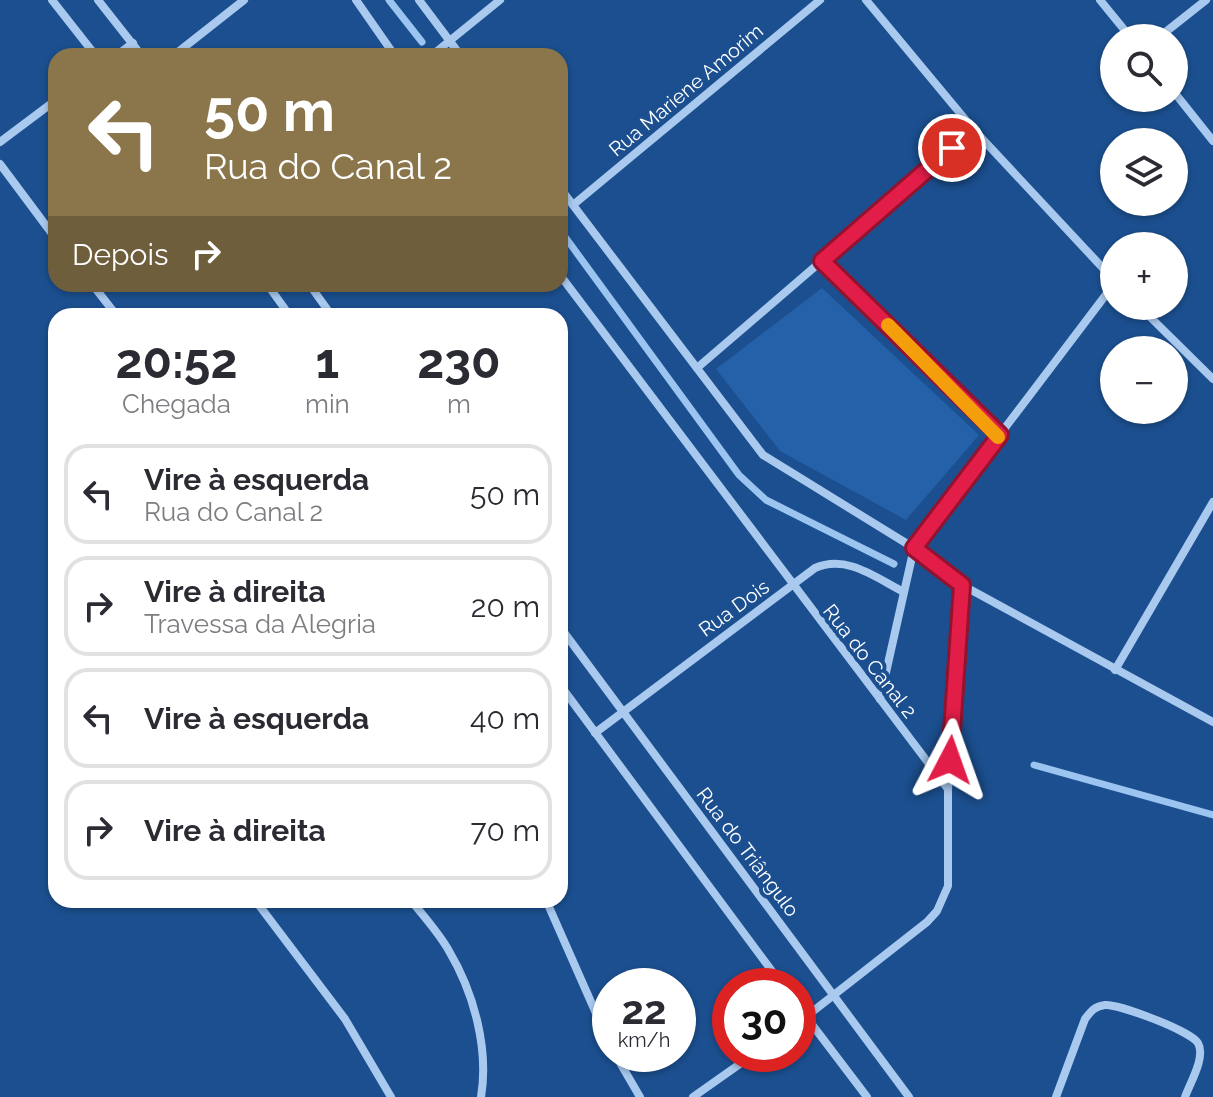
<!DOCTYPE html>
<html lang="pt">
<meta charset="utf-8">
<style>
body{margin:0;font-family:Raleway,sans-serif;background:#f2f2f3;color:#2b2b33;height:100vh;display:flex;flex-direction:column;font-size:30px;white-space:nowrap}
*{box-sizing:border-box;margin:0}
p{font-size:26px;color:#7c7c81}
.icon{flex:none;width:44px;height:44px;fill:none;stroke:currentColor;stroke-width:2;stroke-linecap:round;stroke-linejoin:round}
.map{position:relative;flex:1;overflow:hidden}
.details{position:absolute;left:48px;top:308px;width:520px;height:600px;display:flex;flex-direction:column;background:#fff;border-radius:24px;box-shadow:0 2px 6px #0004}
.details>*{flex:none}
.top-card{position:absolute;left:48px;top:48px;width:520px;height:244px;border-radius:24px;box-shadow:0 2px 6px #0004;background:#8a764a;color:#fff;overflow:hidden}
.tools{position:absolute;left:1100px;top:24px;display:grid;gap:16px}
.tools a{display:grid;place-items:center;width:88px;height:88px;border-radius:50%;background:#fff;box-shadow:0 2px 6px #0004;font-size:40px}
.speed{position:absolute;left:592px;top:968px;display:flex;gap:16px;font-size:40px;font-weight:700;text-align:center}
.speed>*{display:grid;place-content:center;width:104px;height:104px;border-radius:50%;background:#fff;box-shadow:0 2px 6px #0004;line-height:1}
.speed small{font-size:20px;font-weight:400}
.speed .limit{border:12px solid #d22;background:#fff;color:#111}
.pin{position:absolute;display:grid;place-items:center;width:68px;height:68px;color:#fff;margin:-34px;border:4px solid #fff;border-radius:50%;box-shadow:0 2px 8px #0007}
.me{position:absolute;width:88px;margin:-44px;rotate:4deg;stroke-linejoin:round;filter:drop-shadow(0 0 6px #0008)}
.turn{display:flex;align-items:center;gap:28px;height:168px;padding:0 24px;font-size:36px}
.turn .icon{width:104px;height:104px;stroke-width:2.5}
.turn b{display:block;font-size:56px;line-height:68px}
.then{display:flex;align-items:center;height:76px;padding:0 24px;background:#0003;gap:16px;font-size:30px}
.eta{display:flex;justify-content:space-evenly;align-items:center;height:136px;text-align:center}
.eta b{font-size:48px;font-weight:700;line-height:56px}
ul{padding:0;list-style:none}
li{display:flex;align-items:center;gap:24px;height:100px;margin:0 16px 12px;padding:0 8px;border:4px solid #e1e1e2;border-radius:24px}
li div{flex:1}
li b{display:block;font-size:30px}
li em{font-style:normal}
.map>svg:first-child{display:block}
</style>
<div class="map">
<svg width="1213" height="1097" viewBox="0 0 1213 1097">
<rect width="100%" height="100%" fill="#1b4f8f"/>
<path fill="#2461a8" d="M 822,288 L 979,435 L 906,520 L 780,451 L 716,369 Z"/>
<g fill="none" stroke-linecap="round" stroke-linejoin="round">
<g stroke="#9cc4f0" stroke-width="7">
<path d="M 389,0 L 422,42"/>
<path d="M 560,230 L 739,475 L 766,500 L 894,564"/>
<path d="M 1034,765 L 1213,815"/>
</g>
<g stroke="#a9c9ee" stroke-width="8">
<path d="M 52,0 L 96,56"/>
<path d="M 98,0 L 142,56"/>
<path d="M 356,0 L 395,56"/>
<path d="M 419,0 L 461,56"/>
<path d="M 866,0 L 974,130 L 1114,280"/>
<path d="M 1100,0 L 1131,38"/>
<path d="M 1158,38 L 1206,0"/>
<path d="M 116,56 L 133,43"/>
<path d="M 173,56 L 244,0"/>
<path d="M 431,56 L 500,0"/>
<path d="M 1174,92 L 1213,141"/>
<path d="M 0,142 L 56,100"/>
<path d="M 0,164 L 56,239"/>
<path d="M 560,188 L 763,455 L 914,548 L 962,585 L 1213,722"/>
<path d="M 573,205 L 820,0"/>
<path d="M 822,261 L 1000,435"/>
<path d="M 560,275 L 948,789"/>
<path d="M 92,284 L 117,316"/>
<path d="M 267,284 L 290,316"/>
<path d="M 309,284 L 332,316"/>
<path d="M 1139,306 L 1213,379"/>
<path d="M 697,368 L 974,130"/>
<path d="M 560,627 L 909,1097"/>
<path d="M 1115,670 L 1213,502"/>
<path d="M 560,685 L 783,986"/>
<path d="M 880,699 L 914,548 L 1114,284"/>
<path d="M 595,733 L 815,568 C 847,554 876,578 904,592"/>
<path d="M 255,900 L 345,1019 L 391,1097"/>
<path d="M 411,900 C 423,916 439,933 449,951 C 474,993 489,1049 481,1097"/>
<path d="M 546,900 L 610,1045"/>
<path d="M 798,1006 L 867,1097"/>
<path d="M 798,1023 L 927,922 L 937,911 L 948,886 L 948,789 L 962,585"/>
<path d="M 615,1054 L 640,1097"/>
<path d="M 693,1097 L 754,1054"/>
<path d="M 1056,1097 L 1085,1019 C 1091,1011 1095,1006 1105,1005 C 1119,1004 1191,1031 1198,1043 C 1206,1057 1190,1083 1185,1097"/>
</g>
</g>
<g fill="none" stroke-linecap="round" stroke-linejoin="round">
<defs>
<path id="route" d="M 950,760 L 962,585 L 914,548 L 1000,435 L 822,261 L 952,148"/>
</defs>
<use href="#route" stroke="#92132f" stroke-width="20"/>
<use href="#route" stroke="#e11d48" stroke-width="14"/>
<path stroke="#f59e0b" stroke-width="14" d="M 888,325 L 998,437"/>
</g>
<g text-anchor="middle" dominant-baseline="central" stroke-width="8" stroke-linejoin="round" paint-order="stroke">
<g font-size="20" fill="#fff" stroke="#1b4f8f">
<text transform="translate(686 90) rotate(-40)">Rua Mariene Amorim</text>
<text transform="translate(734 608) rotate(-36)">Rua Dois</text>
<text transform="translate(870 661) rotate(52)">Rua do Canal 2</text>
<text transform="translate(748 852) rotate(53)">Rua do Triângulo</text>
</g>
</g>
</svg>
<div class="tools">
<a><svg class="icon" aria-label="search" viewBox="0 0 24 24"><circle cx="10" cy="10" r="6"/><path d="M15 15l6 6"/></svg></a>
<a><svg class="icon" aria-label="layers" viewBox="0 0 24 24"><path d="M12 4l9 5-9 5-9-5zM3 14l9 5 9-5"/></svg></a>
<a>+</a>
<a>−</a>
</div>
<div class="speed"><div>22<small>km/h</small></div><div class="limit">30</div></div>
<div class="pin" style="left:952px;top:148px;background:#d93025"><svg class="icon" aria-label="arrive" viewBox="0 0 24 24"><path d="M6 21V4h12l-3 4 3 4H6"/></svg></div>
<svg class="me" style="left:950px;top:760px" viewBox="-20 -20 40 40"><path d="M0-17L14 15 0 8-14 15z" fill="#e11d48" stroke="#fff" stroke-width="4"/></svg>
<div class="top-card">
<div class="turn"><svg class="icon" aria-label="left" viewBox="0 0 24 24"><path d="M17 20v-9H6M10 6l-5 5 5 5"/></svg><div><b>50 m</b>Rua do Canal 2</div></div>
<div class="then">Depois<svg class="icon" aria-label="right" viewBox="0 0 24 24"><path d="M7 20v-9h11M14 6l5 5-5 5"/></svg></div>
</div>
<section class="details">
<div class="eta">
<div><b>20:52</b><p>Chegada</p></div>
<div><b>1</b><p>min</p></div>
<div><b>230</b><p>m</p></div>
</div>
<ul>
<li><svg class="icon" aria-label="left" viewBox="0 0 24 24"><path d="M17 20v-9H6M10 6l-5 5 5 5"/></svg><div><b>Vire à esquerda</b><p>Rua do Canal 2</p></div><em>50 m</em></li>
<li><svg class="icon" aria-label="right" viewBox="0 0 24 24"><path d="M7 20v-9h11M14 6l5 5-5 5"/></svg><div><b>Vire à direita</b><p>Travessa da Alegria</p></div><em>20 m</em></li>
<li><svg class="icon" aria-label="left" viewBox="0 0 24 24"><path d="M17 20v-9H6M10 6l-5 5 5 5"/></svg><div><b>Vire à esquerda</b></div><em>40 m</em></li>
<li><svg class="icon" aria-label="right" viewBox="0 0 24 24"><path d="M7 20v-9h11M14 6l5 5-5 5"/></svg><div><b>Vire à direita</b></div><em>70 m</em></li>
</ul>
</section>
</div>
